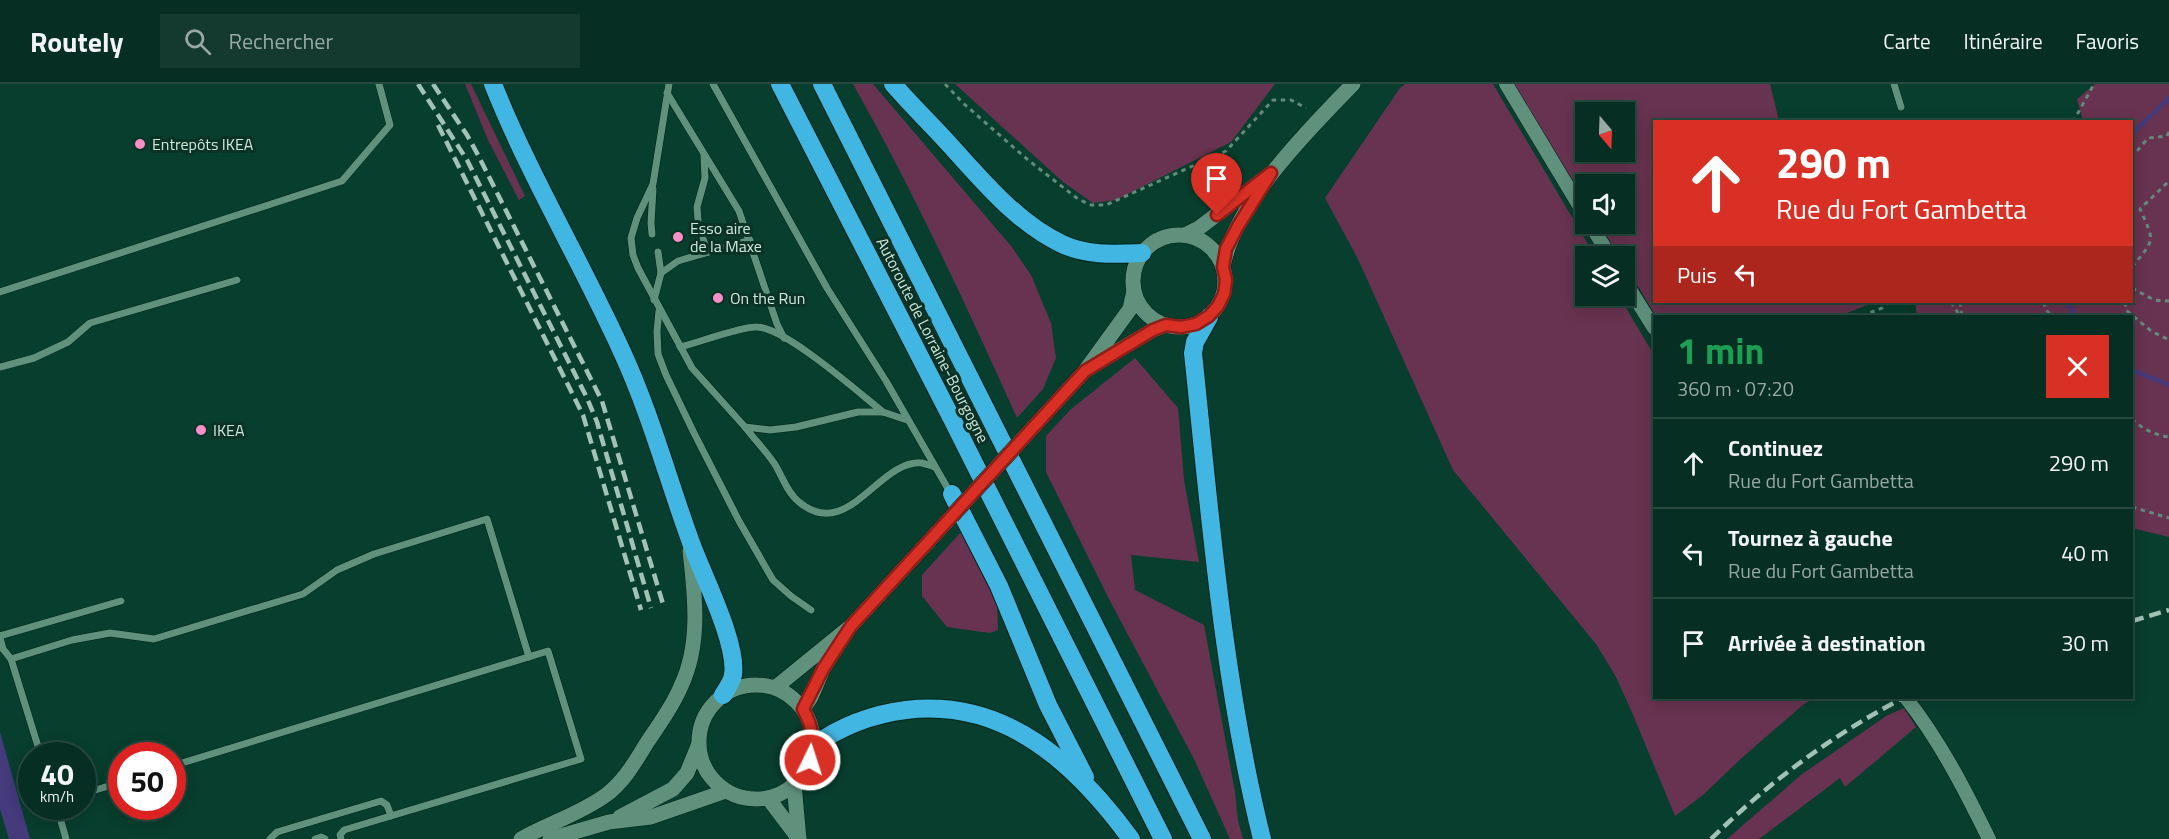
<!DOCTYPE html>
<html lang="fr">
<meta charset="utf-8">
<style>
body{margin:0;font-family:"Titillium Web",sans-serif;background:#143a2f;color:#f1f3f6;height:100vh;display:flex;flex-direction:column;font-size:22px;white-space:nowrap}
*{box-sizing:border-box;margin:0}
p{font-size:20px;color:#98a8a5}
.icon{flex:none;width:33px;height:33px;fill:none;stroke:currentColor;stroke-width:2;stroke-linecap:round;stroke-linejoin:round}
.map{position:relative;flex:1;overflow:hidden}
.sheet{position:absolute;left:1653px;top:231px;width:480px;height:384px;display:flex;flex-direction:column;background:#062e22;border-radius:0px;box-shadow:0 3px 15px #0003,0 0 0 2px #274a40}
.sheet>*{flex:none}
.banner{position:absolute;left:1653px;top:36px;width:480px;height:183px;border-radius:0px;box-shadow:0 3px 15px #0003,0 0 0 2px #274a40;background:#d93025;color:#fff;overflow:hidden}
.needle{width:39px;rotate:161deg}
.controls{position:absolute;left:1575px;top:18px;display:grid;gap:12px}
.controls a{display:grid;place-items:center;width:60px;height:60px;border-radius:0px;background:#062e22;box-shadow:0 3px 15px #0003,0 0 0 2px #274a40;font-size:30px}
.speed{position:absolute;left:18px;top:658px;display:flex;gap:12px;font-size:30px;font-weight:700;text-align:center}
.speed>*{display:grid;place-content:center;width:78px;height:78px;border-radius:50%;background:#062e22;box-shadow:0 3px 15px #0003,0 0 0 2px #274a40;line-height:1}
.speed small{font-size:15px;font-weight:400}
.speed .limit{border:9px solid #d22;background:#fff;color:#111}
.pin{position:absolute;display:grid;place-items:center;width:51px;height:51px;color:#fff;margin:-62px -26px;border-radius:50% 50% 50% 0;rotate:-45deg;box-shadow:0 0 6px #0007}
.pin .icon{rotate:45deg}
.me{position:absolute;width:66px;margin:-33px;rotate:4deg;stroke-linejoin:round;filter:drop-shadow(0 0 4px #0008)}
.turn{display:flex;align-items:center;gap:21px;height:126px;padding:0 24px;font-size:27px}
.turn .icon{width:78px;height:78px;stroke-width:2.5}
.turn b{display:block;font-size:42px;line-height:51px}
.then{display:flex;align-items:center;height:57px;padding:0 24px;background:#0003;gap:12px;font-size:22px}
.round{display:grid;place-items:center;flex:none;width:63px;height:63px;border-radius:0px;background:#143a2f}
.head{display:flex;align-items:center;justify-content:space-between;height:102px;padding:0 24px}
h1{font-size:36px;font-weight:700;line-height:45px;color:#1e9e55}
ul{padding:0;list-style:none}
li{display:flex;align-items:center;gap:18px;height:90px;padding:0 24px;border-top:2px solid #274a40}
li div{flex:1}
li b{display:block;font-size:22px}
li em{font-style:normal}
header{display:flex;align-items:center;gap:36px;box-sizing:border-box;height:84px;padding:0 30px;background:#062e22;border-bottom:2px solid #274a40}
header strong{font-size:28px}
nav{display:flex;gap:33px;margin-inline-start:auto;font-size:21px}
.search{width:420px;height:54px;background:#143a2f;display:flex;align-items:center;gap:15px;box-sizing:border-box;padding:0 21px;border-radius:0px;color:#98a8a5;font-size:22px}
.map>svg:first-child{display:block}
</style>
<header>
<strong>Routely</strong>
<div class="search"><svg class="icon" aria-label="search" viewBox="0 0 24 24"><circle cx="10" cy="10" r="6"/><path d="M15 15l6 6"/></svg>Rechercher</div>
<nav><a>Carte</a><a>Itinéraire</a><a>Favoris</a></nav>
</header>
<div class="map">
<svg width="2169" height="755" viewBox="0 0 2169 755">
<rect width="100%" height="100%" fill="#083e2e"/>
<g fill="#683350" fill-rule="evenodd">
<path d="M 465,0 L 471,0 L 525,112 L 519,116 L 488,56 Z"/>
<path d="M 853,0 L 873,0 L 1011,162 L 1031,191 L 1051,239 L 1056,274 L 1043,305 L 1017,334 C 966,221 914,108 853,0 Z"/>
<path d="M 955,0 L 1275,0 L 1231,58 L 1116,116 L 1093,119 L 1063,98 Z"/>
<path d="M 1405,0 L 1493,0 L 1595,172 L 1586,172 L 1586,212 L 1619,212 L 1654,271 L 1654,614 L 1815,614 L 1804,620 L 1745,671 L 1703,711 L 1675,732 L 1631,626 L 1616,593 L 1596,560 L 1453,386 L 1358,175 L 1325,114 L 1400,4 Z"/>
<path d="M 1514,0 L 1770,0 L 1779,37 L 1654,38 L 1654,218 L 1875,218 L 1839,232 L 1656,232 L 1625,181 L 1624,172 L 1619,172 L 1599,140 L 1624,140 L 1624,100 L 1586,100 L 1585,117 ZM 1586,28 L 1624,28 L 1624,68 L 1586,68 Z"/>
<path d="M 2095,0 L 2169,0 L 2169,453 L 2132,444 L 2132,232 L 1917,232 L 1915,218 L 2132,218 L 2132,38 L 2083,37 L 2077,15 Z"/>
<path d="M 1135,274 L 1178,324 L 1184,396 L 1199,478 L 1131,471 L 1135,506 L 1204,541 L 1235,708 L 1238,737 L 1243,755 L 1230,755 L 1194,675 L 1109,515 L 1046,388 L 1046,352 L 1070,326 Z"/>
<path d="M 961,448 L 997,519 L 998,546 L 990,549 L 947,543 L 922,512 L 922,491 Z"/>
<path d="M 1904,624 L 1916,643 L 1845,703 L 1840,694 L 1759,755 L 1727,755 L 1801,691 L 1886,632 Z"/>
</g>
<path fill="#443a7c" d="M 0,648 L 30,755 L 9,755 L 0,725 Z"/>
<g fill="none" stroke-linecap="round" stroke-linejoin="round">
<g stroke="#443a7c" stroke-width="4.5">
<path d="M 2132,50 L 2169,14"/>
<path d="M 2066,218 L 2076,232"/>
<path d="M 2132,286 L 2169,301"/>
</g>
<defs>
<g id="service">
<path d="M 669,0 L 653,100 L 637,134 L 631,154 L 633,171 L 638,184 L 692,284 L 745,343 L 770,346 L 796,343 L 858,328 L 883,328 L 907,336"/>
<path d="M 713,0 L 827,204 L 886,297 L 951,410"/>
<path d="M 1894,0 L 1901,23"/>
<path d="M 667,9 L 739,127 L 777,240 L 784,254"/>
<path d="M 698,136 L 697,123 L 705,94 L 704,71"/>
<path d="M 652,150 L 651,139 L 653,105"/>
<path d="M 703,155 L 708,168"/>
<path d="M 661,189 L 678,177 L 750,156"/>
<path d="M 0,208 L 342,97 L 390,41 L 379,0"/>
<path d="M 654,216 L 661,189 L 658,168"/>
<path d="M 659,227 L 657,247 L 658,270 L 666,291 L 694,349 L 739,437 L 773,496 L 791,512 L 811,526"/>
<path d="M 680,263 C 697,259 742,242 757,243 C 786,244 858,308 883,328"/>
<path d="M 0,283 L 34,274 L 68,258 L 90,239 L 237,196"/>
<path d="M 745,343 C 754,355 765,366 774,379 C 782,391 787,409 799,418 C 848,459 879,375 922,379 C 926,380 931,382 935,383"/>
<path d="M 0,552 L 121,517"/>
<path d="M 0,554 L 3,565 L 11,575"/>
<path d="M 41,672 L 11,575 L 72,556 L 110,549 L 154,555 L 303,510 L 337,486 L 374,470 L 487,435 L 529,573"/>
<path d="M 172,682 L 548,567 L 581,675 L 344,746 L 340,751 L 341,755"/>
<path d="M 82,710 L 122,698"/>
<path d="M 57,723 L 66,755"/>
<path d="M 270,755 L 277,748 L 381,717 L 387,721 L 391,732"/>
<path d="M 315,755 L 321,753 L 325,755"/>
</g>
<g id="minor">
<path d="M 1506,0 L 1586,133"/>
<path d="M 1590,140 L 1610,172"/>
<path d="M 1624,196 L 1654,244"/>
<path d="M 1906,614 C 1940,657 1965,706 1989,755"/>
</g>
<g id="tertiary">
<path d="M 794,700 L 799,755"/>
<path d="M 768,714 L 799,755"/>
<path d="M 620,733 L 673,705 L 687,689 L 698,662"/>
<path d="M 521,755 C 549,739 580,730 606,711 C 625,697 636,676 648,657 C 660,639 673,622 681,602 C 701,560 695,512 690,467"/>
<path d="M 550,755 L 609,738 L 651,733 L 726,707"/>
</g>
<g id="secondary">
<path d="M 1185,151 L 1199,144 L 1262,96"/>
<circle cx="1179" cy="197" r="46"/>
<path d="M 1223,183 C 1234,120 1309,45 1353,0"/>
<path d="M 1092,282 L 1153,246 L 1166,241"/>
<path d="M 1039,337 L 1085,287 L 1130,225 L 1134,207"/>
<circle cx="756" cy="658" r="57"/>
<path d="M 776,603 L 851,542 L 952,432"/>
<path d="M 803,625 L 811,613 L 823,585 L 844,552"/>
</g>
<g id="motorway">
<path d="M 493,0 C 530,93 582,179 623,270 C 650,329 667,392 689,453 C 700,486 738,558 733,591 C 732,598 727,604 723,611"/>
<path d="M 780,0 L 952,335 L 1163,755"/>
<path d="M 822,0 L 1202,755"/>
<path d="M 893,0 C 911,21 931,40 949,60 C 982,96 1017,139 1062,160 C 1087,172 1115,170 1142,169"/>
<path d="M 1209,233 L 1195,258 L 1193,269 C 1210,430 1223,598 1262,755"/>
<path d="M 952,410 L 999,502 L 1048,621 L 1085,693"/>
<path d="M 813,662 C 840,643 873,630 906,626 C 1006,614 1076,680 1131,755"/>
</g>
</defs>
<use href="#service" stroke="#002317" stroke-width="8"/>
<use href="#minor" stroke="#002317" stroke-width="15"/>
<use href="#tertiary" stroke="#002317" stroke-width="16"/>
<use href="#secondary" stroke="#002317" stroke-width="16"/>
<use href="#motorway" stroke="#002317" stroke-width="20"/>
<g stroke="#628b7d" stroke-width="3" stroke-dasharray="4.5 4.5" stroke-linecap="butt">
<path d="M 945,0 L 963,19 L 1028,76 L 1078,115 L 1091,121 L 1106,121 L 1226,67 L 1273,16 L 1291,16 L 1306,24"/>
<path d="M 2073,38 L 2094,0"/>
<path d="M 2132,92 L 2132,73 L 2148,54 L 2167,52 L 2169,48"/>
<path d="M 2132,183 C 2155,155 2155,158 2140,125 L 2168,98 L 2169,100"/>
<path d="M 2132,204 L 2154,216 L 2169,217"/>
<path d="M 1951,218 L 1960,232"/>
<path d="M 1960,218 L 1962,232"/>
<path d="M 2044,218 L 2045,224 L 2051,232"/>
<path d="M 2125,218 L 2126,226 L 2151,247 L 2169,256"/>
<path d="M 1862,232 L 1882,224 L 1889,218"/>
<path d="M 2132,335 C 2142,345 2155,351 2169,353"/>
<path d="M 2132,423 L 2169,434"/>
</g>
<use href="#service" stroke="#60917d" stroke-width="7"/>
<use href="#minor" stroke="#60917d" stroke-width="14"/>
<use href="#tertiary" stroke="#60917d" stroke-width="15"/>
<use href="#secondary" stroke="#60917d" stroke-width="15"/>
<use href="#motorway" stroke="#42b6e2" stroke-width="18"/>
<g stroke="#a3c2b6" stroke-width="4.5" stroke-dasharray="12 6" stroke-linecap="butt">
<path d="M 418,0 L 467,76 L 587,314 L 597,338 L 651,524"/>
<path d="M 433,0 L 467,51 L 478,71 L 602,317 L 663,520"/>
<path d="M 438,41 L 583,331 L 641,526"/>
<path d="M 2132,537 L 2169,526"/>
<path d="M 1711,755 C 1768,699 1832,651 1903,614"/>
</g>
<defs>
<path id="secondary-bridge" d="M 952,432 L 1039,337"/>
</defs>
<use href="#secondary-bridge" stroke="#002317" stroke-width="16" stroke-linecap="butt"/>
<use href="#secondary-bridge" stroke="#60917d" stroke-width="15"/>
</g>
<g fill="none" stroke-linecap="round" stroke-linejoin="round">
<defs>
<path id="route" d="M 810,676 C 815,657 813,643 803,625 L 823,585 L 851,542 L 1085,287 L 1153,246 L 1166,241 L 1181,243 L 1196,240 L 1209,232 L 1218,222 L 1224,210 L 1226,196 L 1223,183 L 1226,165 L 1238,142 L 1271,89 L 1217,131"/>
</defs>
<use href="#route" stroke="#8d1f18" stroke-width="15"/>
<use href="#route" stroke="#d93025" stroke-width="10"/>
</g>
<g fill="#f98fc8" stroke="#0b3225" stroke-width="2">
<circle cx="140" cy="60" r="6"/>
<circle cx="678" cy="153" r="6"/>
<circle cx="718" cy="214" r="6"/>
<circle cx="201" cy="346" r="6"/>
</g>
<g text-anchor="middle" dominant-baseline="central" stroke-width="6" stroke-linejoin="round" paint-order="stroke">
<g font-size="16" fill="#cee7dc" stroke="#0b3225" text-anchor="start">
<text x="152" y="60">Entrepôts IKEA</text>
<text x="690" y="144">Esso aire<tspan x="690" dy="18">de la Maxe</tspan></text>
<text x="730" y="214">On the Run</text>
<text x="213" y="346">IKEA</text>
</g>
<g font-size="16" fill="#cee7dc" stroke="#0b3225">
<text transform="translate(933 256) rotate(63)">Autoroute de Lorraine-Bourgogne</text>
</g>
</g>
</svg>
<div class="controls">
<a><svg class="needle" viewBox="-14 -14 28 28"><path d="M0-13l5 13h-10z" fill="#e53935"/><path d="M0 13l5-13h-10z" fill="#98a8a5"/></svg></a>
<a><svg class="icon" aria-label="sound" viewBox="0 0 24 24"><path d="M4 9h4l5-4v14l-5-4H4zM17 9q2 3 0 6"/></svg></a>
<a><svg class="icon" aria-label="layers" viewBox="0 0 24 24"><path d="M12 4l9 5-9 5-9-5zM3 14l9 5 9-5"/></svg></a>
</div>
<div class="speed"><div>40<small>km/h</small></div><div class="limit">50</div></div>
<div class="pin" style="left:1217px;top:131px;background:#d93025"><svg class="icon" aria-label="arrive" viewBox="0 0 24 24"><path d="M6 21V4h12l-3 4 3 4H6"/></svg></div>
<svg class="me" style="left:810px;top:676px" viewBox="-20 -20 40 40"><circle r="17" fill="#d93025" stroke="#fff" stroke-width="3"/><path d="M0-11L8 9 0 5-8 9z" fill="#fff"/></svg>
<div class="banner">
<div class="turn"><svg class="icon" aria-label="ahead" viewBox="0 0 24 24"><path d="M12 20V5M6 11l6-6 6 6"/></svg><div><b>290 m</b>Rue du Fort Gambetta</div></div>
<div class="then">Puis<svg class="icon" aria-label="left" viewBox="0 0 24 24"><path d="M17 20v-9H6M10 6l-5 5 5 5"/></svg></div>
</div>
<section class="sheet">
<div class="head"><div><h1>1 min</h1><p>360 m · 07:20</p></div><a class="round" style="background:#d93025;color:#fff"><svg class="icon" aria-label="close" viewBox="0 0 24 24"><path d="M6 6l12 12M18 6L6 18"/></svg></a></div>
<ul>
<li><svg class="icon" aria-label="ahead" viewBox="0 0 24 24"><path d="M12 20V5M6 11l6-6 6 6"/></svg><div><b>Continuez</b><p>Rue du Fort Gambetta</p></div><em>290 m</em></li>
<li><svg class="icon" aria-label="left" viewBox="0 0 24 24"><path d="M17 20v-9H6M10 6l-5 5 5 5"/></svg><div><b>Tournez à gauche</b><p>Rue du Fort Gambetta</p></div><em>40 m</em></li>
<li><svg class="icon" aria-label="arrive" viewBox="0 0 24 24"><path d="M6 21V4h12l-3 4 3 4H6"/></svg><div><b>Arrivée à destination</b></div><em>30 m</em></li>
</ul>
</section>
</div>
